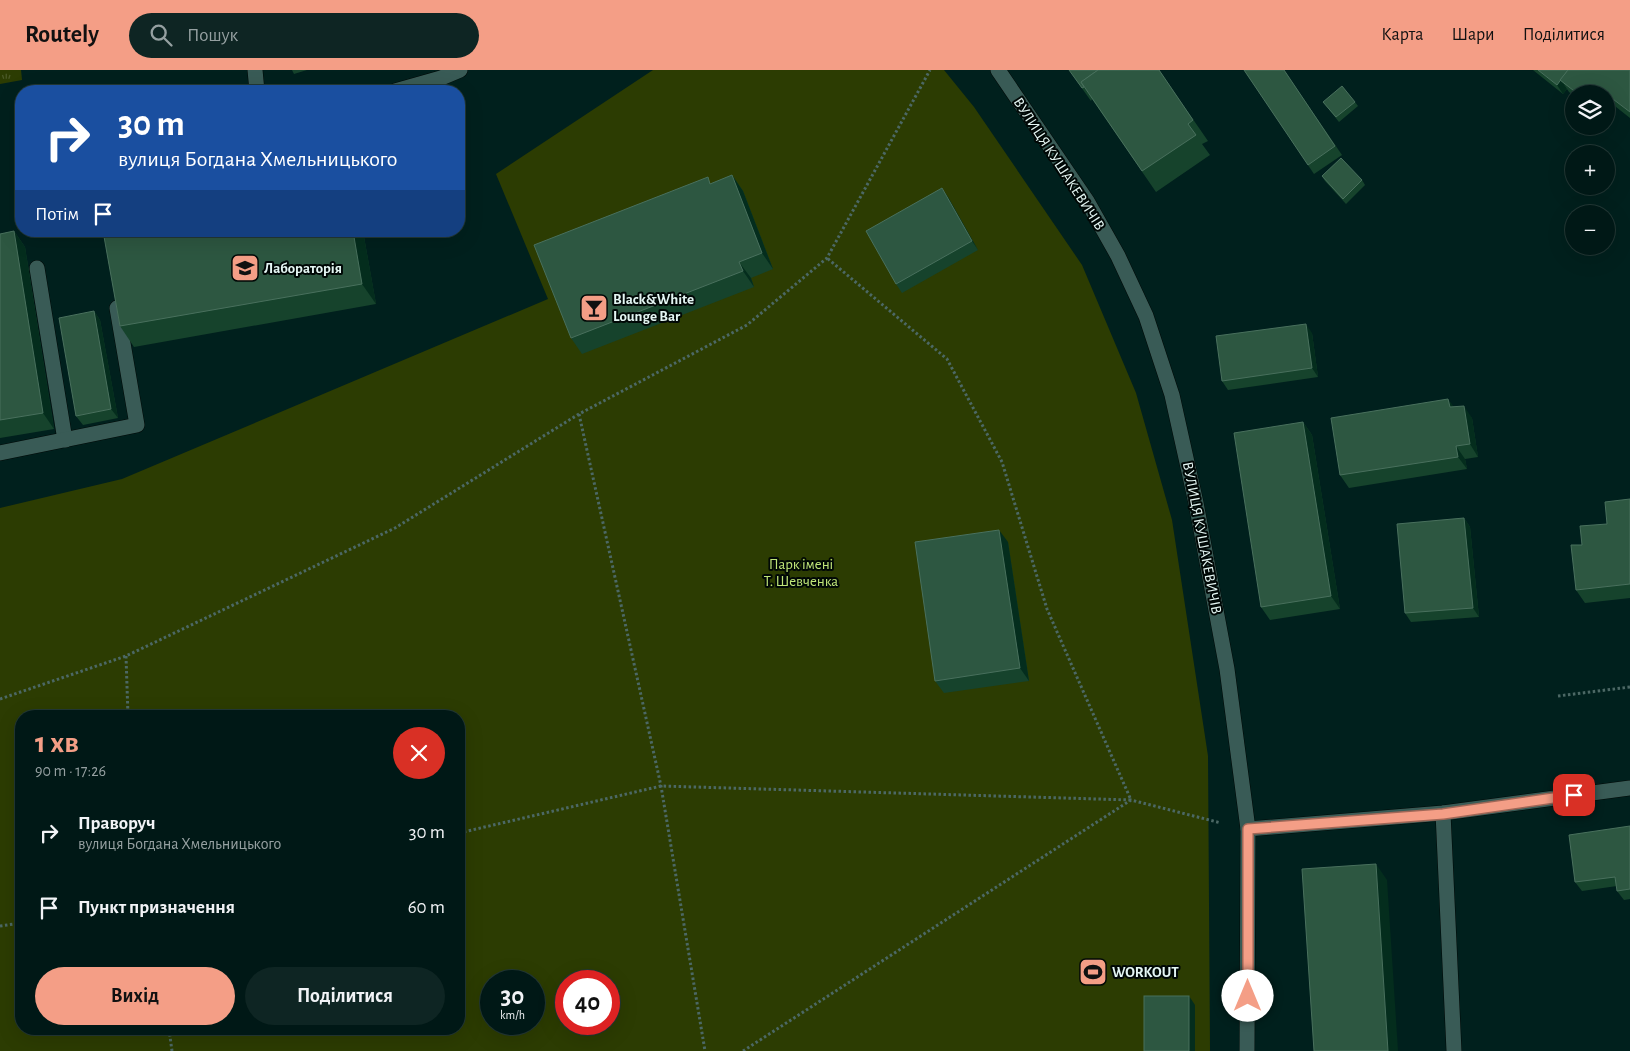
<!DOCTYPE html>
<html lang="uk">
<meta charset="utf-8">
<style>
body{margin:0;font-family:"Alegreya Sans",sans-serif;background:#0e2523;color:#f1f3f6;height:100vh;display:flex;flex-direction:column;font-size:19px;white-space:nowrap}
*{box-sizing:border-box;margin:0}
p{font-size:16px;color:#95a0a1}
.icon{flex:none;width:28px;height:28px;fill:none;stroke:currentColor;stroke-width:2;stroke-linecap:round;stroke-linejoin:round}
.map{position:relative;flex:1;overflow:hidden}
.sheet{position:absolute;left:15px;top:640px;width:450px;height:325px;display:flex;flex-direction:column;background:#001816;border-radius:20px;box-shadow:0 5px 20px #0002,0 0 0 1px #223735}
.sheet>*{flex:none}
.banner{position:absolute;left:15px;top:15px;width:450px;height:152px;border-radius:20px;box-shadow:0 5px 20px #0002,0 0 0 1px #223735;background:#1a4fa0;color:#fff;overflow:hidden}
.buttons{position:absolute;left:1565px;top:15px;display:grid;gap:10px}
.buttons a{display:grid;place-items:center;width:50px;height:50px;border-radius:50%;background:#001816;box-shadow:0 5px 20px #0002,0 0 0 1px #223735;font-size:25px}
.speed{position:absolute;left:480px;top:900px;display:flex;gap:10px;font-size:25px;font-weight:700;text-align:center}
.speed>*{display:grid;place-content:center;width:65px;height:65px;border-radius:50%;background:#001816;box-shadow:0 5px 20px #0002,0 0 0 1px #223735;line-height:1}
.speed small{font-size:12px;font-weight:400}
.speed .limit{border:8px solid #d22;background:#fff;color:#111}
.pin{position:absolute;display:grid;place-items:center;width:42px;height:42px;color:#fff;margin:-21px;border-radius:10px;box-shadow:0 2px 8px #0006}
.me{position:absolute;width:55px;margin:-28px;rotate:0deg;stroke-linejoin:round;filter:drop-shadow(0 0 4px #0008)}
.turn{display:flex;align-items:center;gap:18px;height:105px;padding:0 20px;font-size:22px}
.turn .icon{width:65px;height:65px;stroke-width:2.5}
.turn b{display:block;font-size:35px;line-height:42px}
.then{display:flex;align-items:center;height:48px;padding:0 20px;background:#0003;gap:10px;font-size:19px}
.round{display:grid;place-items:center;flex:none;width:52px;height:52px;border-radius:26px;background:#0e2523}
.head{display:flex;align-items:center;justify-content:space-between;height:85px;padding:0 20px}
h1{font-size:30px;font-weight:700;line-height:38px;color:#f49e86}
.button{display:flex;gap:10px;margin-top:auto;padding:10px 20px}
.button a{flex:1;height:58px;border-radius:30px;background:#f49e86;color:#111;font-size:20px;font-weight:700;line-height:58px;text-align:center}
.button a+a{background:#0e2523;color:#f1f3f6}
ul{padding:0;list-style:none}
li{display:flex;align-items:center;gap:15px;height:75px;padding:0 20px}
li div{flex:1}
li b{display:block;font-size:19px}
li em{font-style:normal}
header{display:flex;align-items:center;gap:30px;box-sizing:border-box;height:70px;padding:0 25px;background:#f49e86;color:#111}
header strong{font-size:24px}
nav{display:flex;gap:28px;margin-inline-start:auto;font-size:18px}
.search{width:350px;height:45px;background:#0e2523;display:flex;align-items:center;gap:12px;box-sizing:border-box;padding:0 18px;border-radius:28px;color:#95a0a1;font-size:19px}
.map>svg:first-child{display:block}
</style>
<header>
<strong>Routely</strong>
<div class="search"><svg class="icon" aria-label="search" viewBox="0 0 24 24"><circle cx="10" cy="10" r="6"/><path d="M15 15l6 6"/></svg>Пошук</div>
<nav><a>Карта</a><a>Шари</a><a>Поділитися</a></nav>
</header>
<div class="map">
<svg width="1630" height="981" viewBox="0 0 1630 981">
<defs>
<pattern id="grass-tufts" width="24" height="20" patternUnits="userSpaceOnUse" patternTransform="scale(1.25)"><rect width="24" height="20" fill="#2c3c02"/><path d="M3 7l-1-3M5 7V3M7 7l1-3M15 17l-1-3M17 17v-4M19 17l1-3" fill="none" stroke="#4a5927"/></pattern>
</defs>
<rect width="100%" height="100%" fill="#00201d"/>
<path fill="url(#grass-tufts)" d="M 0,0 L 21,0 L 22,10 L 0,14 Z"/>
<path fill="#2c3c02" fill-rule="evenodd" d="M 653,0 L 944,0 L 974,37 L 1082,195 L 1136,323 L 1172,450 L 1208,686 L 1210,981 L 0,981 L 0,438 L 122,409 L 548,229 L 496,104 ZM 21,646 L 459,646 L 459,959 L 21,959 ZM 491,911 L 534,911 L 534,954 L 491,954 ZM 566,911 L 609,911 L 609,954 L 566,954 Z"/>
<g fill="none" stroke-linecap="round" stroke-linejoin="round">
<defs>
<g id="minor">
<path d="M 255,0 L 257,21"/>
<path d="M 998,0 L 1087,131 L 1118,186 L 1146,246 L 1172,325 L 1196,433 L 1227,599 L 1248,759 L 1247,981"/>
<path d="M 395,21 L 441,8 L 460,0"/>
<path d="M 37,198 L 65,370"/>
<path d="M 0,383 L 137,355 L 117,238"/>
<path d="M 1443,743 L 1454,981"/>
<path d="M 1248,759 L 1443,743 L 1630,718"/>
</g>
</defs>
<use href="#minor" stroke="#000907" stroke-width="16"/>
<g stroke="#4c6865" stroke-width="3" stroke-dasharray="2.5 2.5" stroke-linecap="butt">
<path d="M 579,344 L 661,716 L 705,981"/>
<path d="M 126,586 L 128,646"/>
<path d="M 1558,626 L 1630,617"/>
<path d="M 0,629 L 126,586 L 395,458 L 579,344 L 747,255 L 827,188 L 930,0"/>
<path d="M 459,763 L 661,716 L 1131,730 L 1047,539 L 1002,392 L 947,289 L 827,188"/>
<path d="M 0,856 L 21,853"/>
<path d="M 169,959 L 172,981"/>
<path d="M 743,981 L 1131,730 L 1221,753"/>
</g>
<use href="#minor" stroke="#395b56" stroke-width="15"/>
</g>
<g fill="#16432c">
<path d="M 292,0 L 307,0 L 294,4 Z"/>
<path d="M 1069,0 L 1159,0 L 1208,71 L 1202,74 L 1210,85 L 1156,122 L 1092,29 L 1091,31 Z"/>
<path d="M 1244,0 L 1284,0 L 1342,85 L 1314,104 Z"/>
<path d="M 1533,0 L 1630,0 L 1630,48 L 1606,29 L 1606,24 L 1574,24 L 1574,26 L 1569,22 L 1567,19 L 1563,24 Z"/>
<path d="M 1323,32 L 1355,32 L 1358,36 L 1339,52 Z"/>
<path d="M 732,105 L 743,121 L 773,199 L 751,208 L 754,217 L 582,284 L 571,268 L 712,113 Z"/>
<path d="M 1322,106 L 1362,110 L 1365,115 L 1346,134 L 1325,111 Z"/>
<path d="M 948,127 L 978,180 L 902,223 L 896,214 Z"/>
<path d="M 14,161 L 25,177 L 54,359 L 0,368 L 0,164 Z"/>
<path d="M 103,161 L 363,161 L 376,234 L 134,277 L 120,256 Z"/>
<path d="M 94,241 L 100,250 L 118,348 L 83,355 L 76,346 Z"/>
<path d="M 1312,263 L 1318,307 L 1228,320 L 1222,311 Z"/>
<path d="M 1454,337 L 1472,348 L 1478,387 L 1465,389 L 1467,399 L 1349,418 L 1340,405 Z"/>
<path d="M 1303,352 L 1312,365 L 1340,539 L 1270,550 L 1261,537 Z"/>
<path d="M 1630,429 L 1630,528 L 1585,533 L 1576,520 L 1582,475 L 1607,454 Z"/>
<path d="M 1464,448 L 1470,457 L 1479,547 L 1411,552 L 1405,543 Z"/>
<path d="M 1008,472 L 1029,611 L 944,623 L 935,611 Z"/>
<path d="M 1630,756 L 1630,829 L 1624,830 L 1617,821 L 1617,816 L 1582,821 L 1575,812 Z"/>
</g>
<g fill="#042d1d">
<path d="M 1561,10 L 1567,19 L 1563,24 L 1557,15 Z"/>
<path d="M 1597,17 L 1602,24 L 1591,24 Z"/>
<path d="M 732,105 L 743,121 L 773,199 L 762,183 Z"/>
<path d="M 942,118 L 948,127 L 978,180 L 972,171 Z"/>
<path d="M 14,161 L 25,177 L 54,359 L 43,343 Z"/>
<path d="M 353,161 L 363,161 L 376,234 L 362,214 Z"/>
<path d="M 739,192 L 751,208 L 754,217 L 743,201 Z"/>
<path d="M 94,241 L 100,250 L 118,348 L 111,339 Z"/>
<path d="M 1306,254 L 1312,263 L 1318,307 L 1312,298 Z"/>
<path d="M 1448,329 L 1457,341 L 1450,337 Z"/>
<path d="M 1464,336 L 1472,348 L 1478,387 L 1470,374 Z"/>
<path d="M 1303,352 L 1312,365 L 1340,539 L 1331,526 Z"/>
<path d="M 1456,376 L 1465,389 L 1467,399 L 1458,387 Z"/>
<path d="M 1464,448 L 1470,457 L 1479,547 L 1473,538 Z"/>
<path d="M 999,460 L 1008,472 L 1029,611 L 1020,598 Z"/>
<path d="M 1376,794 L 1387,810 L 1398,981 L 1388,981 Z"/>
<path d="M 1189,926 L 1195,935 L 1195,981 L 1189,981 Z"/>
</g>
<g fill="#2d5741" stroke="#49705d">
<path d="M 1069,0 L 1098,0 L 1081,12 L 1084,17 L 1082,18 Z"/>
<path d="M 1098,0 L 1159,0 L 1193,50 L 1188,54 L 1196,65 L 1142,101 L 1081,12 Z"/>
<path d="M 1244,0 L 1284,0 L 1335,76 L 1308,95 Z"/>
<path d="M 1538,0 L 1568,0 L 1557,15 Z"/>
<path d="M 1568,0 L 1630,0 L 1630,42 L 1597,17 L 1591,24 L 1578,24 L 1560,10 Z"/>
<path d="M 1342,16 L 1355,32 L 1336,47 L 1323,32 Z"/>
<path d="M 1341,88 L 1362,110 L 1343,129 L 1322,106 Z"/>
<path d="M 732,105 L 762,183 L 739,192 L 743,201 L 571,268 L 534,175 L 708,107 L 710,114 Z"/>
<path d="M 942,118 L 972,171 L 896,214 L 866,161 Z"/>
<path d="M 14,161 L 43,343 L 0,350 L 0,164 Z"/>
<path d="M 103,161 L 353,161 L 362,214 L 120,256 Z"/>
<path d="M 94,241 L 111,339 L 76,346 L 59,248 Z"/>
<path d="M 1306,254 L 1312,298 L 1222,311 L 1216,266 Z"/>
<path d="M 1448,329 L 1450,337 L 1464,336 L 1470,374 L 1456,376 L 1458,387 L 1340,405 L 1331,348 Z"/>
<path d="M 1303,352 L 1331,526 L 1261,537 L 1234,363 Z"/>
<path d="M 1630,429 L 1630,514 L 1576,520 L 1571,475 L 1582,475 L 1580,456 L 1607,454 L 1605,432 Z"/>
<path d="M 1464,448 L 1473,538 L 1405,543 L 1397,454 Z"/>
<path d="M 999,460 L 1020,598 L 935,611 L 915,472 Z"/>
<path d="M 1630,756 L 1630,819 L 1617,821 L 1615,807 L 1575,812 L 1569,765 Z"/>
<path d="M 1376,794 L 1388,981 L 1314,981 L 1302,799 Z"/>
<rect x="1144" y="926" width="45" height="55"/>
</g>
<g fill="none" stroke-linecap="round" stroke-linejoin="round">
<defs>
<path id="route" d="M 1248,926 L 1248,759 L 1443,744 L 1574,725"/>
</defs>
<use href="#route" stroke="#9f6757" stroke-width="12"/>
<use href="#route" stroke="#f49e86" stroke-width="9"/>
</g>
<defs>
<symbol id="university-square" viewBox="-11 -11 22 22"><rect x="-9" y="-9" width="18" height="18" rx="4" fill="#f49e86" stroke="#000806"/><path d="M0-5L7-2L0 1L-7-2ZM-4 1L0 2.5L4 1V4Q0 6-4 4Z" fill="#111"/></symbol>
<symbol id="bar-square" viewBox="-11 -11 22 22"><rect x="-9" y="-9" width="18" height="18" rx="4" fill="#f49e86" stroke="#000806"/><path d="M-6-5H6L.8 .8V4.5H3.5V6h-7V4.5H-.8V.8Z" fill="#111"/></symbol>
<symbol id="stadium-square" viewBox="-11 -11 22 22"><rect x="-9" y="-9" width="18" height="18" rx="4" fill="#f49e86" stroke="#000806"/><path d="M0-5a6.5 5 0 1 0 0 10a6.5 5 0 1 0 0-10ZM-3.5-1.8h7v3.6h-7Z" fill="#111"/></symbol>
</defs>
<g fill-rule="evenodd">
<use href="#university-square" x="229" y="182" width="32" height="32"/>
<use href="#bar-square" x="578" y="222" width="32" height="32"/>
<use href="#stadium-square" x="1077" y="886" width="32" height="32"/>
</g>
<g text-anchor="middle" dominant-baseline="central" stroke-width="4" stroke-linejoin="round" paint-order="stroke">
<g font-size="15" fill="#e4f6f3" stroke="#000806">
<text transform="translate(1059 94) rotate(57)">ВУЛИЦЯ КУШАКЕВИЧІВ</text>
<text transform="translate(1202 468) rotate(79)">ВУЛИЦЯ КУШАКЕВИЧІВ</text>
</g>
<g font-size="15" font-weight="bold" fill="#e4f6f3" stroke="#000806" text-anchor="start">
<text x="264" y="198">Лабораторія</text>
<text x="613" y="229">Black&amp;White<tspan x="613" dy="17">Lounge Bar</tspan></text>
<text x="1112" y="902">WORKOUT</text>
</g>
<g font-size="15" fill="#c0e679" stroke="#000806">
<text x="801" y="494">Парк імені<tspan x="801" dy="17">Т. Шевченка</tspan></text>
</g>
</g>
</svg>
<div class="buttons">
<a><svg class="icon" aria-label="layers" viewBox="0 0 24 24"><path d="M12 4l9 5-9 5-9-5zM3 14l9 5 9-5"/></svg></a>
<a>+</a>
<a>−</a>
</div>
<div class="speed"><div>30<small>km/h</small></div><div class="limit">40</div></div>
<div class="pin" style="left:1574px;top:725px;background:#d93025"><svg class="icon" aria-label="arrive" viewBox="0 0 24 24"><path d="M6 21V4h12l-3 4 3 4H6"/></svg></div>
<svg class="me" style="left:1248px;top:926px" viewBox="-20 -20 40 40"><circle r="19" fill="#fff"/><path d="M0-13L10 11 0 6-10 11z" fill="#f49e86"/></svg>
<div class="banner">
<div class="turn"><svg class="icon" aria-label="right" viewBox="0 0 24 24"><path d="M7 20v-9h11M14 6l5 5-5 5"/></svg><div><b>30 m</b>вулиця Богдана Хмельницького</div></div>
<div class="then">Потім<svg class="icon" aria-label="arrive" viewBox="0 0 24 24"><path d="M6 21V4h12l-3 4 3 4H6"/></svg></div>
</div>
<section class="sheet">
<div class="head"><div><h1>1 хв</h1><p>90 m · 17:26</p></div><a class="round" style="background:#d93025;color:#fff"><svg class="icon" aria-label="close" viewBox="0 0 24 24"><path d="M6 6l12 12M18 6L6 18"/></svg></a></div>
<ul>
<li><svg class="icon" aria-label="right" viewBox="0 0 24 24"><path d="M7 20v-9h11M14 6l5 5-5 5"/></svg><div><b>Праворуч</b><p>вулиця Богдана Хмельницького</p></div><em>30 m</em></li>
<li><svg class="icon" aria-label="arrive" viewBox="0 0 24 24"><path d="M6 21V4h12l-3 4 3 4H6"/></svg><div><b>Пункт призначення</b></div><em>60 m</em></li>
</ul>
<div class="button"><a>Вихід</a><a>Поділитися</a></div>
</section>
</div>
